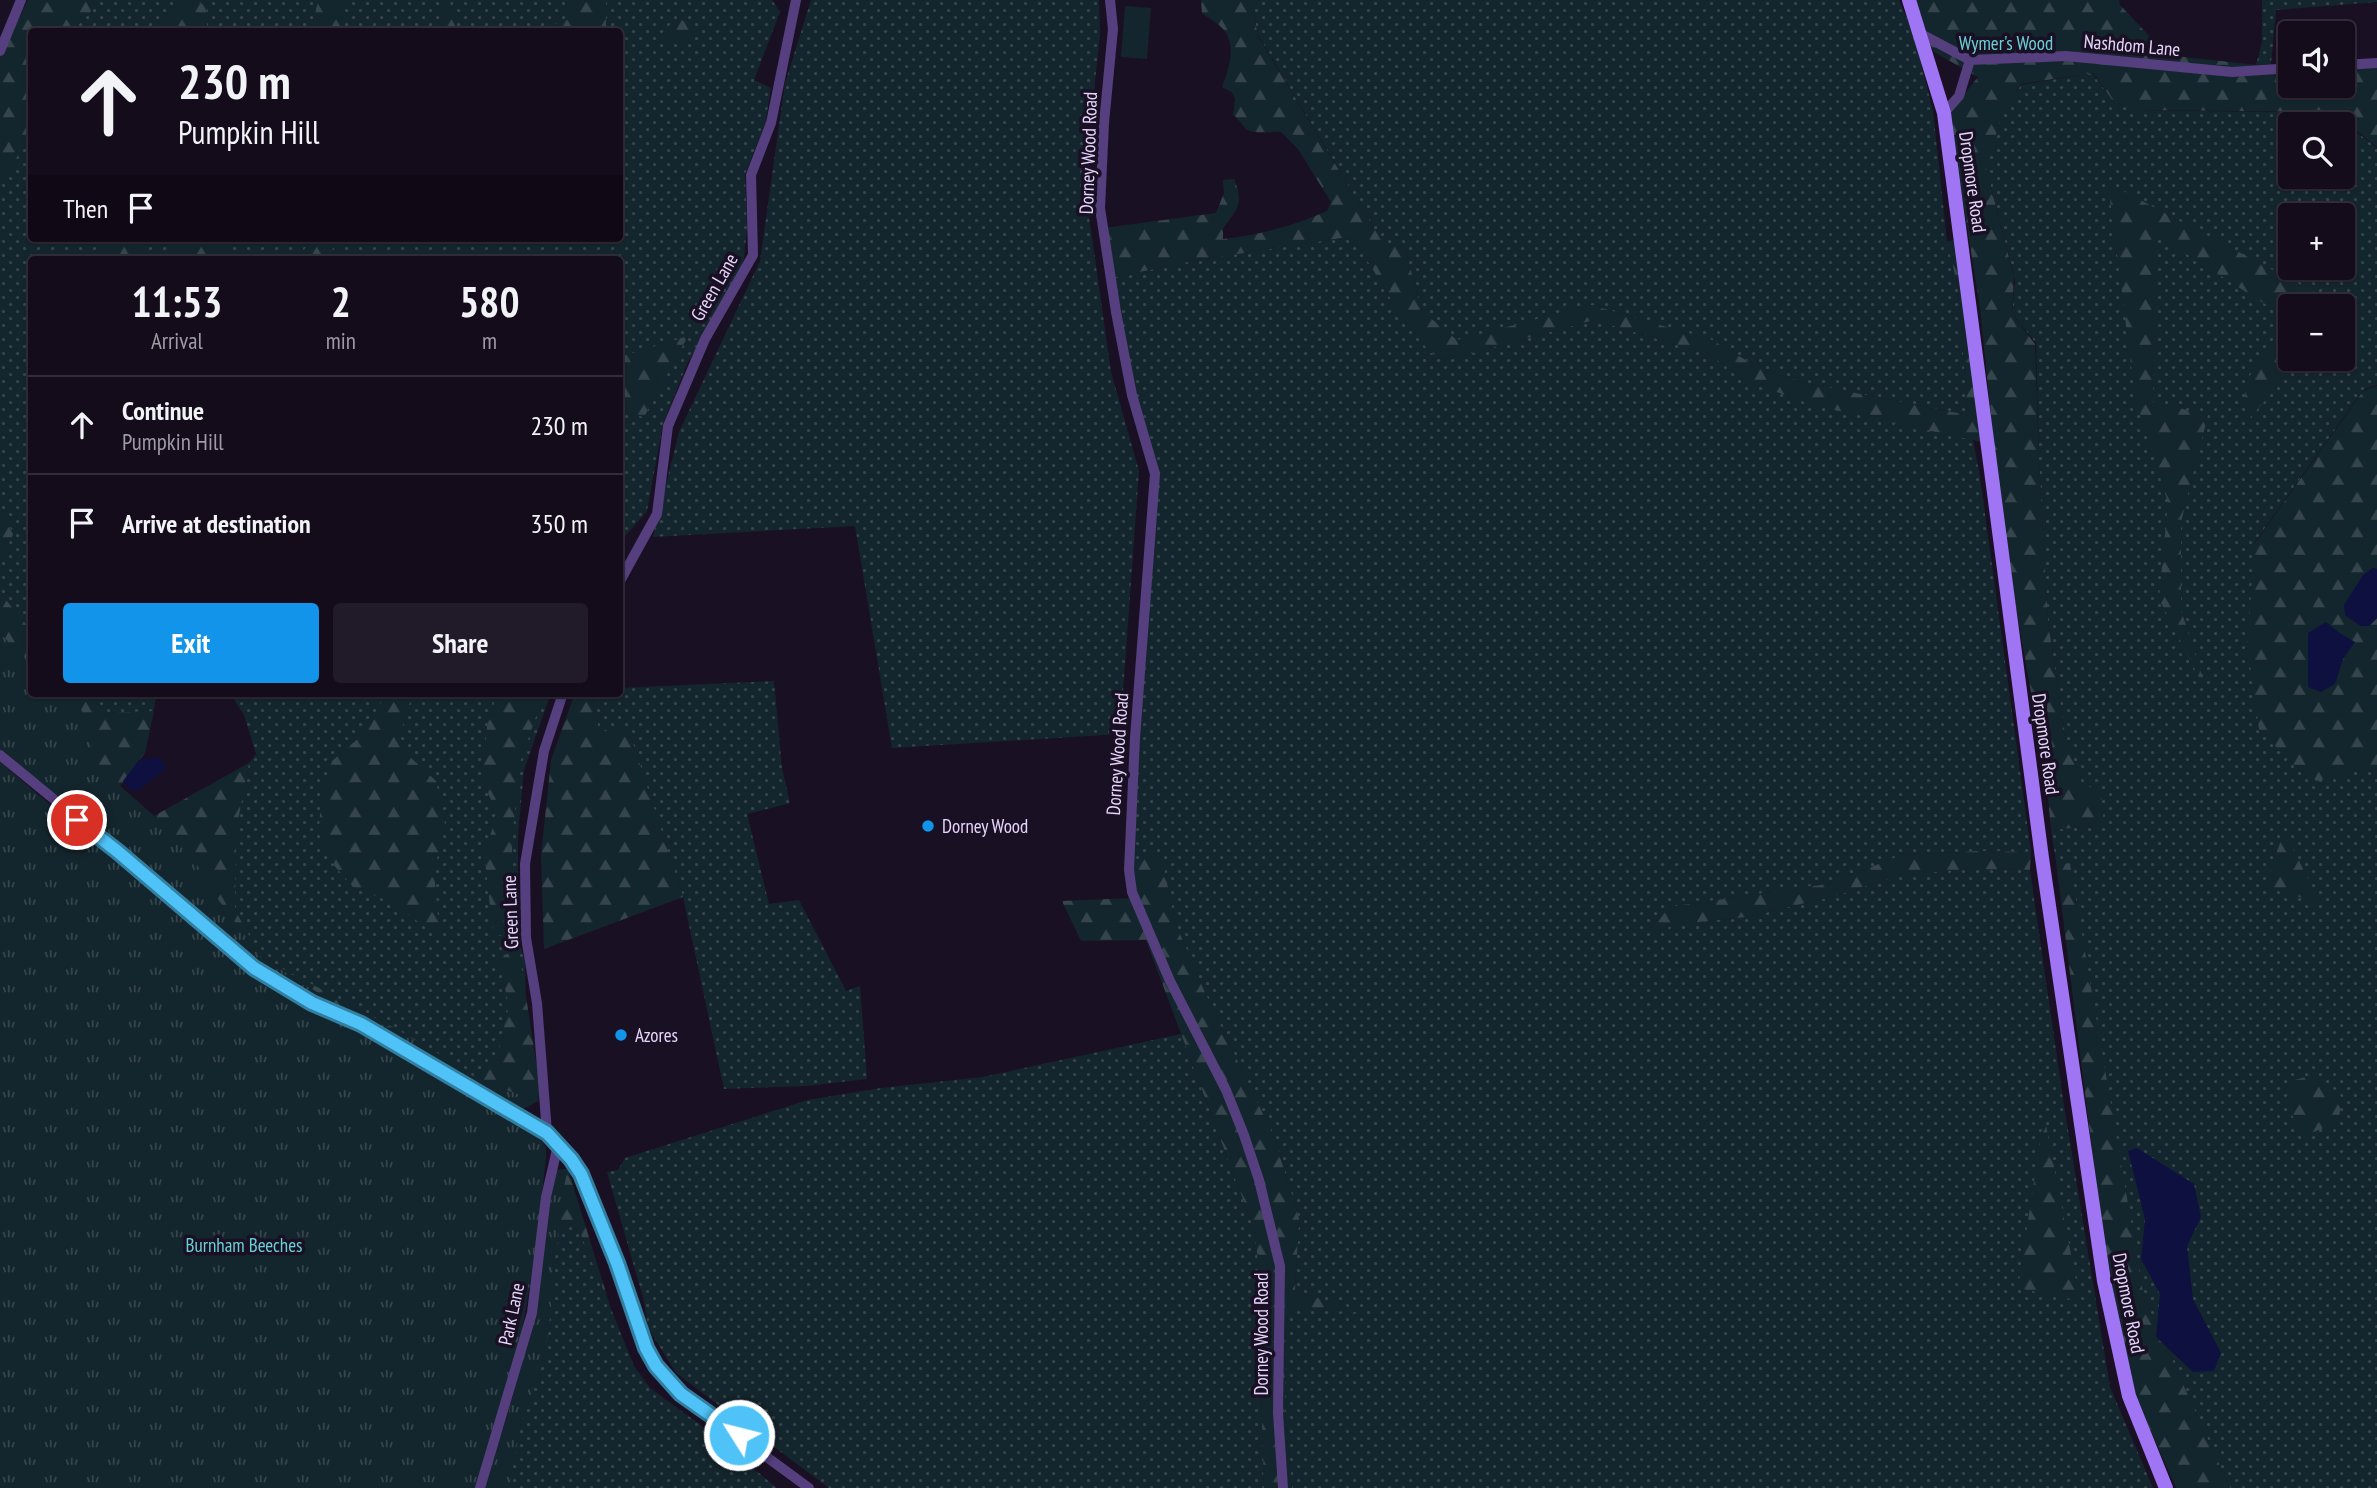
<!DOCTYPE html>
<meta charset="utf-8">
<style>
body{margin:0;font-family:"PT Sans Narrow",sans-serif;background:#211a28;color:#f1f3f6;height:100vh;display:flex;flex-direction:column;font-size:26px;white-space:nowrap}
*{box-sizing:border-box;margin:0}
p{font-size:23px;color:#9d9ba3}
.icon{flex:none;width:38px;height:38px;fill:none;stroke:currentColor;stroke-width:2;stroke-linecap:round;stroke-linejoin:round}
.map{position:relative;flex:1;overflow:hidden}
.drawer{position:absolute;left:28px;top:256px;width:595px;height:441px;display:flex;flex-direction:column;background:#140c1b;border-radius:7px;box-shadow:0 2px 5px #0004,0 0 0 2px #332c3a}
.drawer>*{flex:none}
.hud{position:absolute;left:28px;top:28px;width:595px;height:214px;border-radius:7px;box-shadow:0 2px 5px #0004,0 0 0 2px #332c3a;background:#140c1b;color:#f1f3f6;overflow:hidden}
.fabs{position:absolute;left:2278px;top:21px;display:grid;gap:14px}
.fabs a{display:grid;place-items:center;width:77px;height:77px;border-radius:7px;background:#140c1b;box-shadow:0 2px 5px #0004,0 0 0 2px #332c3a;font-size:35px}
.pin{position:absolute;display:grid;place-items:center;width:60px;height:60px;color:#fff;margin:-30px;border:4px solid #fff;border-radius:50%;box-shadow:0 2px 7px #0007}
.me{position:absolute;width:77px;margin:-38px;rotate:306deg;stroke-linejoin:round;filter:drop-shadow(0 0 5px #0008)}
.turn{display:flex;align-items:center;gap:24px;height:147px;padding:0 35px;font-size:32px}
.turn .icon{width:91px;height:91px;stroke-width:2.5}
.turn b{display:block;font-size:49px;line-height:60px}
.then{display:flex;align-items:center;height:66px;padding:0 35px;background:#0003;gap:14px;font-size:26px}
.eta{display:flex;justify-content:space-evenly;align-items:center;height:119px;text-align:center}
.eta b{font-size:42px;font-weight:600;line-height:49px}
.primary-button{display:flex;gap:14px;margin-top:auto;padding:14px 35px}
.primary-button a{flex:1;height:80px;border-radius:7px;background:#1394eb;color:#fff;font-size:28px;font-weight:600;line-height:80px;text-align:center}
.primary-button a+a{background:#211a28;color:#f1f3f6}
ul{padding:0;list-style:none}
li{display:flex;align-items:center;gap:21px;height:98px;padding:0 35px;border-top:2px solid #332c3a}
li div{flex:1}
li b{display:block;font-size:26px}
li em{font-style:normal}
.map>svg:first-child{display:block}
</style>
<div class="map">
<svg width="2377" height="1488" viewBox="0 0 2377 1488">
<defs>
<pattern id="grass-dots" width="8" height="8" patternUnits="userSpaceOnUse" patternTransform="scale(1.75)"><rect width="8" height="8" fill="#14262d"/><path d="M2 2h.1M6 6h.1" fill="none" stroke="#36454c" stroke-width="1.8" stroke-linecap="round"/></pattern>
<pattern id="forest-firs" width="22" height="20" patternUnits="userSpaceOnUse" patternTransform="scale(1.75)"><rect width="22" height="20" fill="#14262d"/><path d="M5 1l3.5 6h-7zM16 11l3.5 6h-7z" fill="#36454c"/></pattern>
<pattern id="park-tufts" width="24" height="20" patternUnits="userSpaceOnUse" patternTransform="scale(1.75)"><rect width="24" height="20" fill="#14262d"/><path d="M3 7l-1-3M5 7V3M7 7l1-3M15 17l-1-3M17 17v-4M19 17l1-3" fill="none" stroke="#36454c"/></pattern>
</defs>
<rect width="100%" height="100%" fill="#1a1024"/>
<g fill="url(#grass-dots)" fill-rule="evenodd">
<path d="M 28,0 L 772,0 L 780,12 L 754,80 L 771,88 L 765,125 L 745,174 L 747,228 L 743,266 L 687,364 L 663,424 L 647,511 L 625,536 L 620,553 L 620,259 L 32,259 L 31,662 L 0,634 L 0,58 ZM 32,32 L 620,32 L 620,238 L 32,238 Z"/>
<path d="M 811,0 L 1099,0 L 1100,36 L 1084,181 L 1111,372 L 1139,471 L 1120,734 L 892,748 L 855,526 L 653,537 L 679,432 L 760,261 L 785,83 Z"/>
<path d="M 1251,0 L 1899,0 L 1914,35 L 1933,111 L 1947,241 L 1958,288 L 1968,415 L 1804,383 L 1756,366 L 1712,340 L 1591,305 L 1457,341 L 1422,311 L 1404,245 L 1384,245 L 1258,35 Z"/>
<path d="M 2262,0 L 2377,0 L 2377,2 L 2276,10 L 2271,64 L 2256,65 L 2262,42 Z"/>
<path d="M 2092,73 L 2115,104 L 2133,110 L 2332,113 L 2377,148 L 2377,385 L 2363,390 L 2255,542 L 2374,767 L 2377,769 L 2377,1488 L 2230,1488 L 2144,1298 L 2113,1141 L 2070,865 L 2056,862 L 2051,830 L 2104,825 L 2081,783 L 2065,734 L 2048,622 L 2039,461 L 2036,343 L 2012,314 L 2015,280 L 1986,167 L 2002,114 L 2021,85 ZM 2291,124 L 2343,124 L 2343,177 L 2291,177 ZM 2291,215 L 2343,215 L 2343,268 L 2291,268 ZM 2291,306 L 2343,306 L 2343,359 L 2291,359 Z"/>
<path d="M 1341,238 L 1354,239 L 1402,317 L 1431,353 L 1446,360 L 1594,320 L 1708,354 L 1749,382 L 1973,440 L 1980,477 L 2031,852 L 1979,851 L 1902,855 L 1827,884 L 1669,907 L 1651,932 L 1679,924 L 1747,917 L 1835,896 L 1904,874 L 1971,869 L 2030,870 L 2063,1099 L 2110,1387 L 2153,1488 L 1292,1488 L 1285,1418 L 1286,1307 L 1363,1312 L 1295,1291 L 1299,1218 L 1274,1137 L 1206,995 L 1175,922 L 1163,863 L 1132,862 L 1155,474 L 1132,395 L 1111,278 L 1192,261 Z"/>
<path d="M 774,681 L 782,768 L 790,803 L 747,814 L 769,904 L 799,900 L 846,991 L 860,986 L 867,1079 L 806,1086 L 724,1089 L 683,897 L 628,729 L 599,732 L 592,693 L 620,693 L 620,688 Z"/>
<path d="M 66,693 L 159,693 L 156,698 L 145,753 Z"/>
<path d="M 230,693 L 551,693 L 524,770 L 518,835 L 518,938 L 525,962 L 526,1008 L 540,1087 L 501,1094 L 333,1002 L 261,957 L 217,898 L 240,775 L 256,754 L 244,715 Z"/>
<path d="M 1181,1034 L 1254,1229 L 1261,1283 L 1260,1361 L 1264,1488 L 829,1488 L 676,1373 L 648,1328 L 644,1301 L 607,1172 L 618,1170 L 625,1158 L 808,1100 L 881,1088 L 983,1077 Z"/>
<path d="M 569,1223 L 580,1232 L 634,1366 L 650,1388 L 698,1423 L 777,1488 L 509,1488 L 521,1422 L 543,1361 L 552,1276 L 560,1226 Z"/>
</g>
<g fill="url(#forest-firs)">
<path d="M 28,0 L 101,0 L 73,31 L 32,32 L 31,132 L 0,187 L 0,58 Z"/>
<path d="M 178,0 L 196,0 L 207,7 L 207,31 L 155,31 Z"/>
<path d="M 319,0 L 346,0 L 339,31 L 313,31 L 316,9 Z"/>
<path d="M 447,0 L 450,0 L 456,31 L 435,31 Z"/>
<path d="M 565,0 L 606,0 L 606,31 L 535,31 L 569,19 Z"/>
<path d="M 1201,0 L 1251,0 L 1258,36 L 1384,245 L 1404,245 L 1422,311 L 1457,340 L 1591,305 L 1712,340 L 1756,366 L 1804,383 L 1968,415 L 1958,288 L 1947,241 L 1955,240 L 1986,443 L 1813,405 L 1749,382 L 1708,354 L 1594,320 L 1446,360 L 1431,353 L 1402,317 L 1354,239 L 1341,238 L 1192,261 L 1111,278 L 1104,228 L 1216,213 L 1224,193 L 1223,180 L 1234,179 C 1244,203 1238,209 1223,228 L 1223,239 C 1260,235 1293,226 1327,211 L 1331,202 L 1298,149 L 1281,132 C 1271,131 1259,134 1250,131 C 1243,129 1240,119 1233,115 L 1235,99 L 1232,92 L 1222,87 C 1229,69 1238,43 1221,27 C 1216,21 1208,18 1202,13 Z"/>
<path d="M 1906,0 L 2119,0 L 2120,5 L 2167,55 L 2256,65 L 2291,65 L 2291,86 L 2343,86 L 2343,66 L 2377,67 L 2377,147 L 2333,112 L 2133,110 L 2115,104 L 2093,73 L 2021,84 L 2002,115 L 1986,167 L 2014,278 L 2012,314 L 2035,344 L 2039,461 L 2048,622 L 2065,734 L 2081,782 L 2101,793 L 2104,825 L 2051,830 L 2046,776 L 2019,625 L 1998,483 L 1980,308 L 1949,113 L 1978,77 L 1934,52 Z"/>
<path d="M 675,19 L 691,22 L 695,31 L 682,45 L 673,44 L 665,39 L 666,29 Z"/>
<path d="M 2108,183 L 2341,306 L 2291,306 L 2291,359 L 2302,359 L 2248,420 L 2244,385 L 2287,318 L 2158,236 L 2153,402 L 2208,415 L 2181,522 L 2181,610 L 2209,697 L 2159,599 L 2168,503 L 2135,397 Z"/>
<path d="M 2343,234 L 2347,235 L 2360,282 L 2326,276 L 2313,268 L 2343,268 Z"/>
<path d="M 105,238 L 145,238 L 134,259 L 101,259 Z"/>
<path d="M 177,238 L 222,238 L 229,247 L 224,259 L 165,259 L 170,241 Z"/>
<path d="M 313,238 L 341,238 L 325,259 L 297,259 Z"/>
<path d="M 688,336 L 644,417 L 620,411 L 620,361 L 623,356 Z"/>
<path d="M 2377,386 L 2377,569 L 2373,568 L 2345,615 L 2361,626 L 2369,626 L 2377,618 L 2377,769 L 2374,767 L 2317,781 L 2298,770 L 2259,729 L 2247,644 L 2255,543 L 2363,391 Z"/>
<path d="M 0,505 L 13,534 L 0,566 Z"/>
<path d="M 0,593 L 31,630 L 32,693 L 85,693 L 101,713 L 154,711 L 145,753 L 120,786 L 154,816 L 249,763 L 236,831 L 235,910 L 261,957 L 422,1043 L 473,1078 L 497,1058 L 509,1005 L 495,948 L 521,964 L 540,1087 L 538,1101 L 523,1109 L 250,960 L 0,752 Z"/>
<path d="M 499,693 L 544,693 L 519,766 L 512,843 L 512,939 L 493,933 L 484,852 L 498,814 L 482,781 L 488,716 Z"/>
<path d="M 575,693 L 592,693 L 599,732 L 628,728 L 683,897 L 544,949 L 541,856 L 551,760 Z"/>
<path d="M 385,696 L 410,702 L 399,739 L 410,757 L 436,781 L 445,824 L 434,872 L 440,939 L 394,903 L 354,888 L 331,862 L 319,832 L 321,795 L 332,761 L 360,737 Z"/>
<path d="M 2284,831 L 2320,903 L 2265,887 Z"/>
<path d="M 1979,851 L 2031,852 L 2030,870 L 1971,869 L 1904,874 L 1835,896 L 1747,917 L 1679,924 L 1649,933 L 1669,907 L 1827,884 L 1902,855 Z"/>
<path d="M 1153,853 L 1163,863 L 1175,922 L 1206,995 L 1274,1137 L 1299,1218 L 1295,1291 L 1367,1313 L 1286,1308 L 1285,1418 L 1292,1488 L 1264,1488 L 1260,1361 L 1261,1283 L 1254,1229 L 1146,940 L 1081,941 L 1062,901 L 1134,898 L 1132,862 Z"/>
<path d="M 2056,862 L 2070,864 L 2144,1298 L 2230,1488 L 2176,1488 L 2130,1384 L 2101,1221 Z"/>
<path d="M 2317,1074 L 2341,1096 L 2339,1122 L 2306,1135 L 2288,1110 L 2291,1081 Z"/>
<path d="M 2044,1115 L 2080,1301 L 2018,1288 Z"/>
<path d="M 562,1169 L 568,1169 L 611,1309 L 580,1232 L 569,1224 L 560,1226 L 552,1276 L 549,1328 L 543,1361 L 521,1422 L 509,1488 L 509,1410 L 530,1335 Z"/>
</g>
<g fill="url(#park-tufts)">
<path d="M 0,634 L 31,662 L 32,693 L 66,693 L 80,705 L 98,767 L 154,816 L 202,871 L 217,898 L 261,957 L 333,1002 L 422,1043 L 501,1094 L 506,1090 L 538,1101 L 523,1109 L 513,1109 L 250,960 L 0,752 Z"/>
<path d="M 0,762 L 88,837 L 259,976 L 312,1007 L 396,1047 L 540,1139 L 546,1147 L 546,1158 C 539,1220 532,1283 519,1344 C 509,1393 491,1441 475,1488 L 0,1488 Z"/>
<path d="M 568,1169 L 559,1208 L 560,1226 L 552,1276 L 549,1328 L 543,1361 L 521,1422 L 509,1488 L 483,1488 C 500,1437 519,1387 530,1334 C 542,1282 548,1229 553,1175 L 555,1170 Z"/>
</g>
<path fill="#14262d" d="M 1125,6 L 1151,8 L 1147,59 L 1121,57 Z"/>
<g fill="#0e113f">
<path d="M 2373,568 L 2377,569 L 2377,618 L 2369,626 L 2361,626 L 2345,615 L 2344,605 L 2363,575 Z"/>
<path d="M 2326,622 L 2341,634 L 2355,642 L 2343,659 L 2335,684 L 2321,692 L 2308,687 L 2308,633 Z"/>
<path d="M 159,757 L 167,768 L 140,789 L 131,791 L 123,781 L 139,760 Z"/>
<path d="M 2137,1148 L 2194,1184 L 2201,1217 L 2187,1246 L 2193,1299 L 2221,1353 L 2214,1371 L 2193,1372 L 2156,1337 L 2160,1294 L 2141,1259 L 2145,1219 L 2128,1151 Z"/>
</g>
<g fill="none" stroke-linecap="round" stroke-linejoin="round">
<g stroke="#553f7f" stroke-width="10">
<path d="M 1110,0 L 1113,29 L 1104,123 L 1100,208 L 1116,312 L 1132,395 L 1155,474 L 1135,738 L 1129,870 L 1132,892 L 1170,981 L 1226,1090 L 1244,1135 L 1259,1180 L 1280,1266 L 1278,1413 L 1283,1488"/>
<path d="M 1919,33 L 1970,60"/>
<path d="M 0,51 L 21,0"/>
<path d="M 2343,65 L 2377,63"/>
<path d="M 1944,113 L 1959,96 L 1970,60 L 2066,56 L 2232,72 L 2291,68"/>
<path d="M 620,581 L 657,514 L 668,426 L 705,339 L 753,255 L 751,175 L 771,123 L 796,0"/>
<path d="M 0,755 L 117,851 L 144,876 L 254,968 L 312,1003 L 361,1024 L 547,1133 L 571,1159 L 581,1174 L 617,1263 L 646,1348 L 656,1366 L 681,1394 L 809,1488"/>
<path d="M 547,1133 L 537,1003 L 526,938 L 525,864 L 544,751 L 563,693"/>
<path d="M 480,1488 L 532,1313 L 546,1197 L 558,1145"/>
</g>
<path stroke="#9f75f4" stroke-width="14" d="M 1909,0 L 1944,113 L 2042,858 L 2104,1281 L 2129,1396 L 2166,1488"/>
</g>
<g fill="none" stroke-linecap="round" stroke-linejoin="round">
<defs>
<path id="route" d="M 77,820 L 117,851 L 254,968 L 312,1003 L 361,1024 L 547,1133 L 571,1159 L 581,1174 L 617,1263 L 646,1348 L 656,1366 L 681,1394 L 739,1435"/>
</defs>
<use href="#route" stroke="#337fa1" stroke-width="18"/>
<use href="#route" stroke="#4fc3f7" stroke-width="12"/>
</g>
<g fill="#1394eb" stroke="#1a1024" stroke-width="2.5">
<circle cx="928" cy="826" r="7"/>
<circle cx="621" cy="1035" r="7"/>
</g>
<g text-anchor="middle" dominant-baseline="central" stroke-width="7" stroke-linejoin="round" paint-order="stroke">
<g font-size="19" fill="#68d1d6" stroke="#1a1024">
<text x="2006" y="43">Wymer's Wood</text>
<text x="244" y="1245">Burnham Beeches</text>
</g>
<g font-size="19" fill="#e6d6fc" stroke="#1a1024">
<text transform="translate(2132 45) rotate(5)">Nashdom Lane</text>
<text transform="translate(1088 153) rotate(-88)">Dorney Wood Road</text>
<text transform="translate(1973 182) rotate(82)">Dropmore Road</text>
<text transform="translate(714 287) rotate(-60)">Green Lane</text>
<text transform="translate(2046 744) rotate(82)">Dropmore Road</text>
<text transform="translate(1117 754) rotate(-86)">Dorney Wood Road</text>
<text transform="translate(510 912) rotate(-92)">Green Lane</text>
<text transform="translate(2129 1303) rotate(79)">Dropmore Road</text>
<text transform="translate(511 1314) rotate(-78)">Park Lane</text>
<text transform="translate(1261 1334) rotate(-90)">Dorney Wood Road</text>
</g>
<g font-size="19" fill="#e6d6fc" stroke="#1a1024" text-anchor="start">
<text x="942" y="826">Dorney Wood</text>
<text x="635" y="1035">Azores</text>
</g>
</g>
</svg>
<div class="fabs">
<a><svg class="icon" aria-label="sound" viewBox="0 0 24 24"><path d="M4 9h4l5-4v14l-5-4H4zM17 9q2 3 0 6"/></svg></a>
<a><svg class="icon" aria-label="search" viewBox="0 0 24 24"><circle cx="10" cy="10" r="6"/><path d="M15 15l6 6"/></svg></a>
<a>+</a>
<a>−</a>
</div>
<div class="pin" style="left:77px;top:820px;background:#d93025"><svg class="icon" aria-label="arrive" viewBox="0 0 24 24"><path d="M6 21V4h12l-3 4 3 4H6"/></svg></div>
<svg class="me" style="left:739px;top:1435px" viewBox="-20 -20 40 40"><circle r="17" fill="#4fc3f7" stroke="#fff" stroke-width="3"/><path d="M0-11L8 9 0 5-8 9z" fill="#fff"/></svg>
<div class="hud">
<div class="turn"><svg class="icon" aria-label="ahead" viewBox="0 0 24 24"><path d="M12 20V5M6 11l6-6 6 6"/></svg><div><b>230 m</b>Pumpkin Hill</div></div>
<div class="then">Then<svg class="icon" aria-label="arrive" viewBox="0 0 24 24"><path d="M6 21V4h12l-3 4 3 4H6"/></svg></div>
</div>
<section class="drawer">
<div class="eta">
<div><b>11:53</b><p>Arrival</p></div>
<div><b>2</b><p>min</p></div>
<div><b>580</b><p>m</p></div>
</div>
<ul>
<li><svg class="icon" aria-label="ahead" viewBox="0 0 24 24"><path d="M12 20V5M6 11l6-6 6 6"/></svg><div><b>Continue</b><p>Pumpkin Hill</p></div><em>230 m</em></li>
<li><svg class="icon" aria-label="arrive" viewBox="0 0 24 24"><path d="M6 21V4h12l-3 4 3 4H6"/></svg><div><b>Arrive at destination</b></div><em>350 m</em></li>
</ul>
<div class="primary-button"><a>Exit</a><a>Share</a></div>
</section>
</div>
